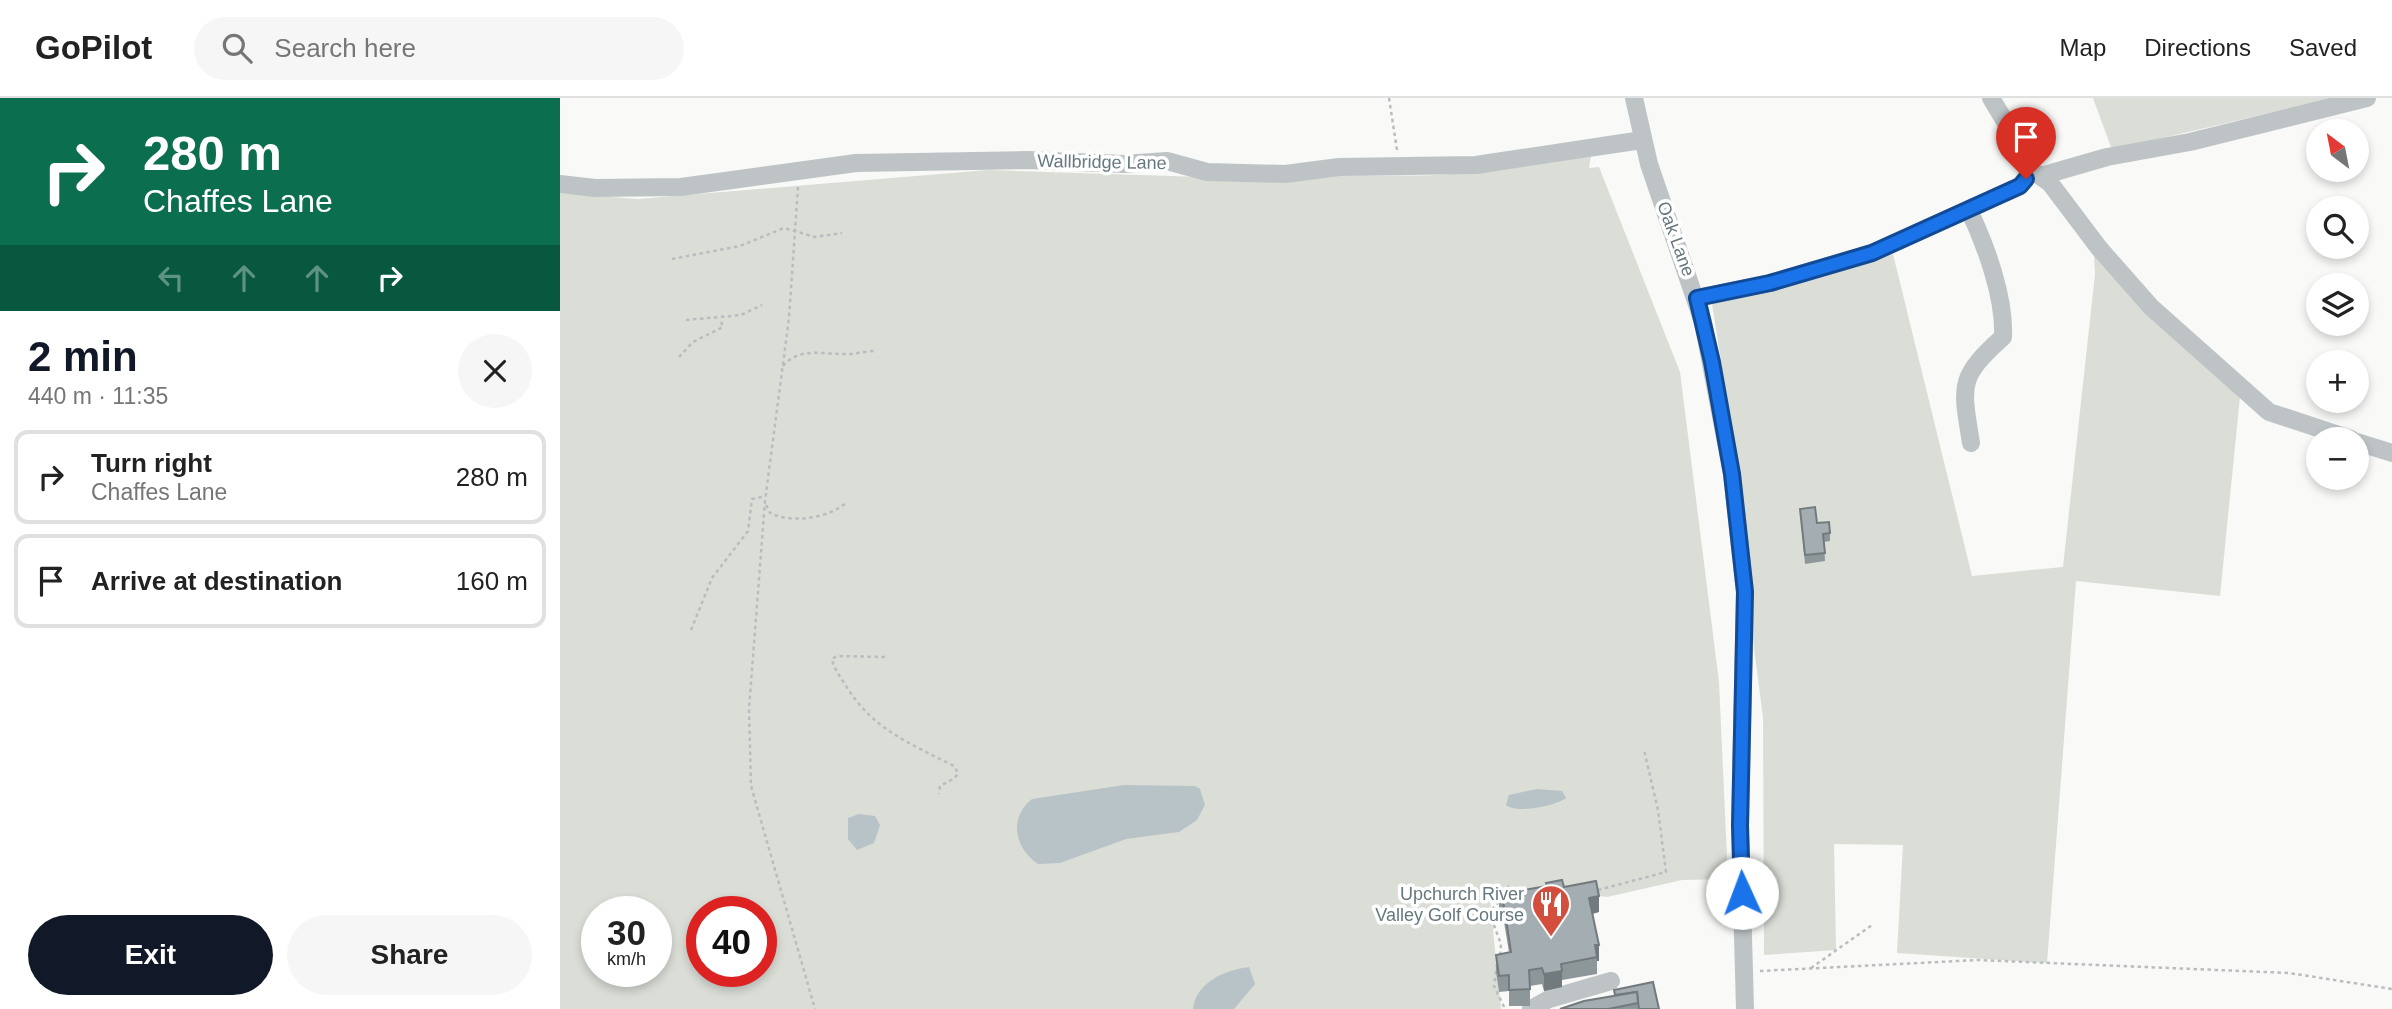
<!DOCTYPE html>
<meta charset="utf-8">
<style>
body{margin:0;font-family:Arial,sans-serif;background:#f6f6f6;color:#222;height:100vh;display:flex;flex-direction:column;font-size:26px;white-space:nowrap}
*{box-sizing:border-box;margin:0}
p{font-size:23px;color:#767676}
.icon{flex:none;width:38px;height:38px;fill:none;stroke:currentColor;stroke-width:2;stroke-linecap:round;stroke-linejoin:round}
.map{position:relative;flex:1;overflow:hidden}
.side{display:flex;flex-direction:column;background:#fff;width:560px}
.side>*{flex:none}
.hud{background:#0b6e4f;color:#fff;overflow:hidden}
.needle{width:46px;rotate:328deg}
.controls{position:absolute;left:1746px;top:21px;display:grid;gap:14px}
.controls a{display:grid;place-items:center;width:63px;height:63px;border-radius:50%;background:#fff;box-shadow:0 4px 10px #0003;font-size:35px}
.speed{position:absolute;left:21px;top:798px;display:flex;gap:14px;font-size:35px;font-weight:700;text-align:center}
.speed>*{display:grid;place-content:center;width:91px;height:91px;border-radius:50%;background:#fff;box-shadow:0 4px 10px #0003;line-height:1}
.speed small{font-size:18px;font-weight:400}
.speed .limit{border:10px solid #d22;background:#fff;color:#111}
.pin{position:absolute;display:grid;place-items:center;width:60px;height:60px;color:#fff;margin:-72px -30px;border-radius:50% 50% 50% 0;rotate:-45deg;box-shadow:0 0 7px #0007}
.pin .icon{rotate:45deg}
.me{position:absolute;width:77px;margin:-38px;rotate:358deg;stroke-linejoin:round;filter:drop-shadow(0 0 5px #0008)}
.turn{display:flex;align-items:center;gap:24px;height:147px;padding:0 28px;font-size:32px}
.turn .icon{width:91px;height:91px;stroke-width:2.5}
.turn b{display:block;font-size:49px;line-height:60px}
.lanes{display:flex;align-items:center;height:66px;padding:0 28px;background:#0003;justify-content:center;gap:35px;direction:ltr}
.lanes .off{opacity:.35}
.round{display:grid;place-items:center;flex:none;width:74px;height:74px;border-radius:37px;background:#f6f6f6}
.overview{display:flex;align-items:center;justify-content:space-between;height:119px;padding:0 28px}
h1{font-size:42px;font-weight:700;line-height:52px;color:#111827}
.cta{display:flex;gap:14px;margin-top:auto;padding:14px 28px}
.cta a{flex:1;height:80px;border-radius:42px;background:#111827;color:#fff;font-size:28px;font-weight:700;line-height:80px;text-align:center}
.cta a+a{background:#f6f6f6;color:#222}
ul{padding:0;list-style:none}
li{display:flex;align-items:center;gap:21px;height:94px;margin:0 14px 10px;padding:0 14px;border:4px solid #e0e0e0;border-radius:14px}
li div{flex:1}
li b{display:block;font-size:26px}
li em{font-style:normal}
header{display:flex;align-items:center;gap:42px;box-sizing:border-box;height:98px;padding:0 35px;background:#fff;border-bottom:2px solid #e0e0e0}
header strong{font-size:33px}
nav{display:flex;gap:38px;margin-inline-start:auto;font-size:24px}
.search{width:490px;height:63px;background:#f6f6f6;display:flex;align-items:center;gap:18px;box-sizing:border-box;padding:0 24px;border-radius:38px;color:#767676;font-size:26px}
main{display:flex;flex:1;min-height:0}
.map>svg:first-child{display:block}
</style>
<header>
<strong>GoPilot</strong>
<div class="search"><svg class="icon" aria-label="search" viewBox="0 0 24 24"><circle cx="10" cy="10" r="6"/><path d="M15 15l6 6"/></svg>Search here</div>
<nav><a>Map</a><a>Directions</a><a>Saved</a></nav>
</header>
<main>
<section class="side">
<div class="hud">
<div class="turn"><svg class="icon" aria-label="right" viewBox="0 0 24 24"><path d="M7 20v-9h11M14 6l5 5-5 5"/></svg><div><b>280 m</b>Chaffes Lane</div></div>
<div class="lanes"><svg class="icon off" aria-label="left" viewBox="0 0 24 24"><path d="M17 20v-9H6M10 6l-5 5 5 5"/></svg><svg class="icon off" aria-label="ahead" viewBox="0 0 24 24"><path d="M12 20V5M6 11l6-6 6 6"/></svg><svg class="icon off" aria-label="ahead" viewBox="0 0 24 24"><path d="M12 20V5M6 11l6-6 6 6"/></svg><svg class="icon" aria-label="right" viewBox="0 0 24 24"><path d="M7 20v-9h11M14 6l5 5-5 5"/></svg></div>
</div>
<div class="overview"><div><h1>2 min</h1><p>440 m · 11:35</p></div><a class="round"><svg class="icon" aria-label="close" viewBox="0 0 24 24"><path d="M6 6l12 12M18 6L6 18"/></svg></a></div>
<ul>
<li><svg class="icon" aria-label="right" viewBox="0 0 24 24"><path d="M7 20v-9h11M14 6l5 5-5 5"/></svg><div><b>Turn right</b><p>Chaffes Lane</p></div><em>280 m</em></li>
<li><svg class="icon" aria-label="arrive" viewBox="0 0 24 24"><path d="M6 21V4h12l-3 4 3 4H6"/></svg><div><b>Arrive at destination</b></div><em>160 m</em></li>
</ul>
<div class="cta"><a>Exit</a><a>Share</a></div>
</section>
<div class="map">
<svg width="1832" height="911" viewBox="0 0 1832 911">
<rect width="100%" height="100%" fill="#f9f9f7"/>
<g fill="#daded7" fill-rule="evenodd">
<path d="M 1533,0 L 1773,0 L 1552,52 Z"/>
<path d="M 1031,59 L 1029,70 L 1039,69 L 1120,274 L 1159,584 L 1168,781 L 1122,782 L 1047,799 L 1011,793 L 930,802 L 941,911 L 0,911 L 0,95 L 78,101 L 428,72 L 732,82 C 780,74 828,79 877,77 C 928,74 979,65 1031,59 ZM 37,814 L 96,814 L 96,873 L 37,873 ZM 142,814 L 201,814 L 201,873 L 142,873 Z"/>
<path d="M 1333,156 L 1412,478 L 1503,469 L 1535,176 L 1534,157 L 1680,299 L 1660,498 L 1516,483 L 1487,865 L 1337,855 L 1343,747 L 1274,746 L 1276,852 L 1204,857 L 1203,620 L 1176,409 L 1171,326 L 1152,206 Z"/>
</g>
<g fill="#b7c3c6">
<path d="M 564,687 L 635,688 L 640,691 L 645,707 L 637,722 L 619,734 L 566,741 L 500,765 L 478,766 C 455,751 448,720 472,701 Z"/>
<path d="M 977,691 L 1002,693 L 1006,700 C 995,708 956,716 946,707 L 949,697 Z"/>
<path d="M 299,716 L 315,718 L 320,727 L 314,745 L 297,752 L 288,741 L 288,720 Z"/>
<path d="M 689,869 L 695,886 L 674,911 L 633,911 C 636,884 665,872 689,869 Z"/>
</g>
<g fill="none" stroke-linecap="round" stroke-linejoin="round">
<g stroke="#b9bdbf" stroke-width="2.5" stroke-dasharray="3.5 3.5" stroke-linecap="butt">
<path d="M 829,0 L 837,52"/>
<path d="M 238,89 L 229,220 L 205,403 L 189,611 L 191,688 L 255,911"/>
<path d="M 112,161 L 180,148 L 224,130 L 255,139 L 282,135"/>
<path d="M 126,222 L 181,217 L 202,207"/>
<path d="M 119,259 L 133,244 L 163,229 L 160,221"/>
<path d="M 223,268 C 240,248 264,257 287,256 C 297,256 306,253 316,253"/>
<path d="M 206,407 L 210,415 C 232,426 270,420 287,404"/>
<path d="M 131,532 L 152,480 L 188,433 L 192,401 L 202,399 L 204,401"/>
<path d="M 325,559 L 277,558 L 272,561 C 274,572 282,581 288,591 C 314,632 353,647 394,668 L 398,675 L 395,680 L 380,688 L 379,696"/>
<path d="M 1038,792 L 1106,774 L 1098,712 L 1084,652"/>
<path d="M 939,804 L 929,814 L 941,846 L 940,860"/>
<path d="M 937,866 L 934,888 L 945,911"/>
<path d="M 1251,870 L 1312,827"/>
<path d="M 1200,873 L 1418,862 L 1729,875 L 1832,891"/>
</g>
<g stroke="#bec4c6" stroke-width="18">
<path d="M 1074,0 L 1089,66 L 1143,224 L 1172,376 L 1185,494 L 1180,728 L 1185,911"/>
<path d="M 1471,72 L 1490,85 L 1539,150 L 1591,209 L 1709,314 L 1791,341"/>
<path d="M 1481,78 L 1547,59 L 1630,44 L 1807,0"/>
<path d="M 0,86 L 35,90 L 121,89 L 296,65 L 468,62 L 563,66 L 607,63 L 647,74 L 725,76 L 779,69 L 916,67 L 1082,42"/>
<path d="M 1409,112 C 1426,148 1445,200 1443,239 C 1397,280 1402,288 1411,345"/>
<path d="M 1137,200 L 1210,185 L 1312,155 L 1460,88 L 1471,72 L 1467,60 L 1431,0"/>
<path d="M 1797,344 L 1832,355"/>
<path d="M 1163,796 L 1182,795"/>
<path d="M 971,911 L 989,901 L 1051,883"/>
</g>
</g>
<g fill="#8d9699">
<path d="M 1240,411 L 1270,435 L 1270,443 L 1264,444 L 1265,463 L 1245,466 Z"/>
<path d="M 1004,789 L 1039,814 L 1033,816 L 1039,863 L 1037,863 L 1037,876 L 1002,882 L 1002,889 L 984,893 L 982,886 L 970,888 L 970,908 L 949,908 L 949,893 L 939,894 L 936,874 L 936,857 L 949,854 L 944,824 L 939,813 L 939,796 Z"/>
<path d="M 1054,892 L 1099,911 L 1000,911 L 1054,898 Z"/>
</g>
<g fill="#737a7d">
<path d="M 1039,798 L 1039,814 L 1029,816 L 1029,800 Z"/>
<path d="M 1035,847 L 1039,847 L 1039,863 L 1037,863 Z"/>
<path d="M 1002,873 L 1002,889 L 984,893 L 984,876 Z"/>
</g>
<g fill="#a4aeb2" stroke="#737a7d" stroke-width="2">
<path d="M 1255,409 L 1257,425 L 1269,424 L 1270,435 L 1263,436 L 1265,455 L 1245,457 L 1240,411 Z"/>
<path d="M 1002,782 L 1004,789 L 1036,783 L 1039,798 L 1029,800 L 1039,847 L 1035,847 L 1037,859 L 1001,866 L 1002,873 L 984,876 L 982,870 L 969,872 L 970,891 L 949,892 L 949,877 L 939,878 L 936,857 L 951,854 L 944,808 L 939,796 L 948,789 L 952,794 L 987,788 L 986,785 Z"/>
<path d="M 1093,884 L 1099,911 L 1079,911 L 1077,894 L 1055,897 L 1054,892 Z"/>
<path d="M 1077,894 L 1078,905 L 1048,911 L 1000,911 L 1024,903 Z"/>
</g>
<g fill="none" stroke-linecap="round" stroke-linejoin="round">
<defs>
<path id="route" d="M 1182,795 L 1180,728 L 1185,494 L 1172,376 L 1152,264 L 1137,200 L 1210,185 L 1312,155 L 1460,88 L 1466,81"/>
</defs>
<use href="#route" stroke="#114b97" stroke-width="18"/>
<use href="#route" stroke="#1a73e8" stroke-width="12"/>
</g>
<defs>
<symbol id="restaurant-pin" viewBox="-11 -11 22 30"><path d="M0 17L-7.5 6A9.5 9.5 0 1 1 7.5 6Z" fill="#d34e3d" stroke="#fff"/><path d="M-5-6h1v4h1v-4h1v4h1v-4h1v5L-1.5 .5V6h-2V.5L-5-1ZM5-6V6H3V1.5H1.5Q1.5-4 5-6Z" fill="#fff"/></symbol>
</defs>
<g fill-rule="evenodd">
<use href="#restaurant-pin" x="969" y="784" width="44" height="60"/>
</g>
<g text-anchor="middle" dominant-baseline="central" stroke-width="7" stroke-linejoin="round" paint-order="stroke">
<g font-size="18" fill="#66787f" stroke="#fff">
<text transform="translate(542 64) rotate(1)">Wallbridge Lane</text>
<text transform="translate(1116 141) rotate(70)">Oak Lane</text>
</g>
<g font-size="18" fill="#66787f" stroke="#fff" text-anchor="end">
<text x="964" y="796">Upchurch River<tspan x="964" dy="21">Valley Golf Course</tspan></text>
</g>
</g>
</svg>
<div class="controls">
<a><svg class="needle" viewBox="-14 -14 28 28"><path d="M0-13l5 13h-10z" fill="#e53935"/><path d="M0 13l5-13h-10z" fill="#767676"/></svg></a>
<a><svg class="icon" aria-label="search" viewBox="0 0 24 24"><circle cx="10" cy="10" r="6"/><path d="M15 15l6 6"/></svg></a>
<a><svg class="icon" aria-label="layers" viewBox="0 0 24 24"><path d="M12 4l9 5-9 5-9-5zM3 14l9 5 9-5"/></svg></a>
<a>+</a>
<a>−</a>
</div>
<div class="speed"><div>30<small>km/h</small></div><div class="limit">40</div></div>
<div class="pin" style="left:1466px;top:81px;background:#d93025"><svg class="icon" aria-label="arrive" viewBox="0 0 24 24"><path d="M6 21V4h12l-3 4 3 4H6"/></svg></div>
<svg class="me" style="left:1182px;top:795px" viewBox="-20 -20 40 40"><circle r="19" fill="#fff"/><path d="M0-13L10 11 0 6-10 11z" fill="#1a73e8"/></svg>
</div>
</main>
